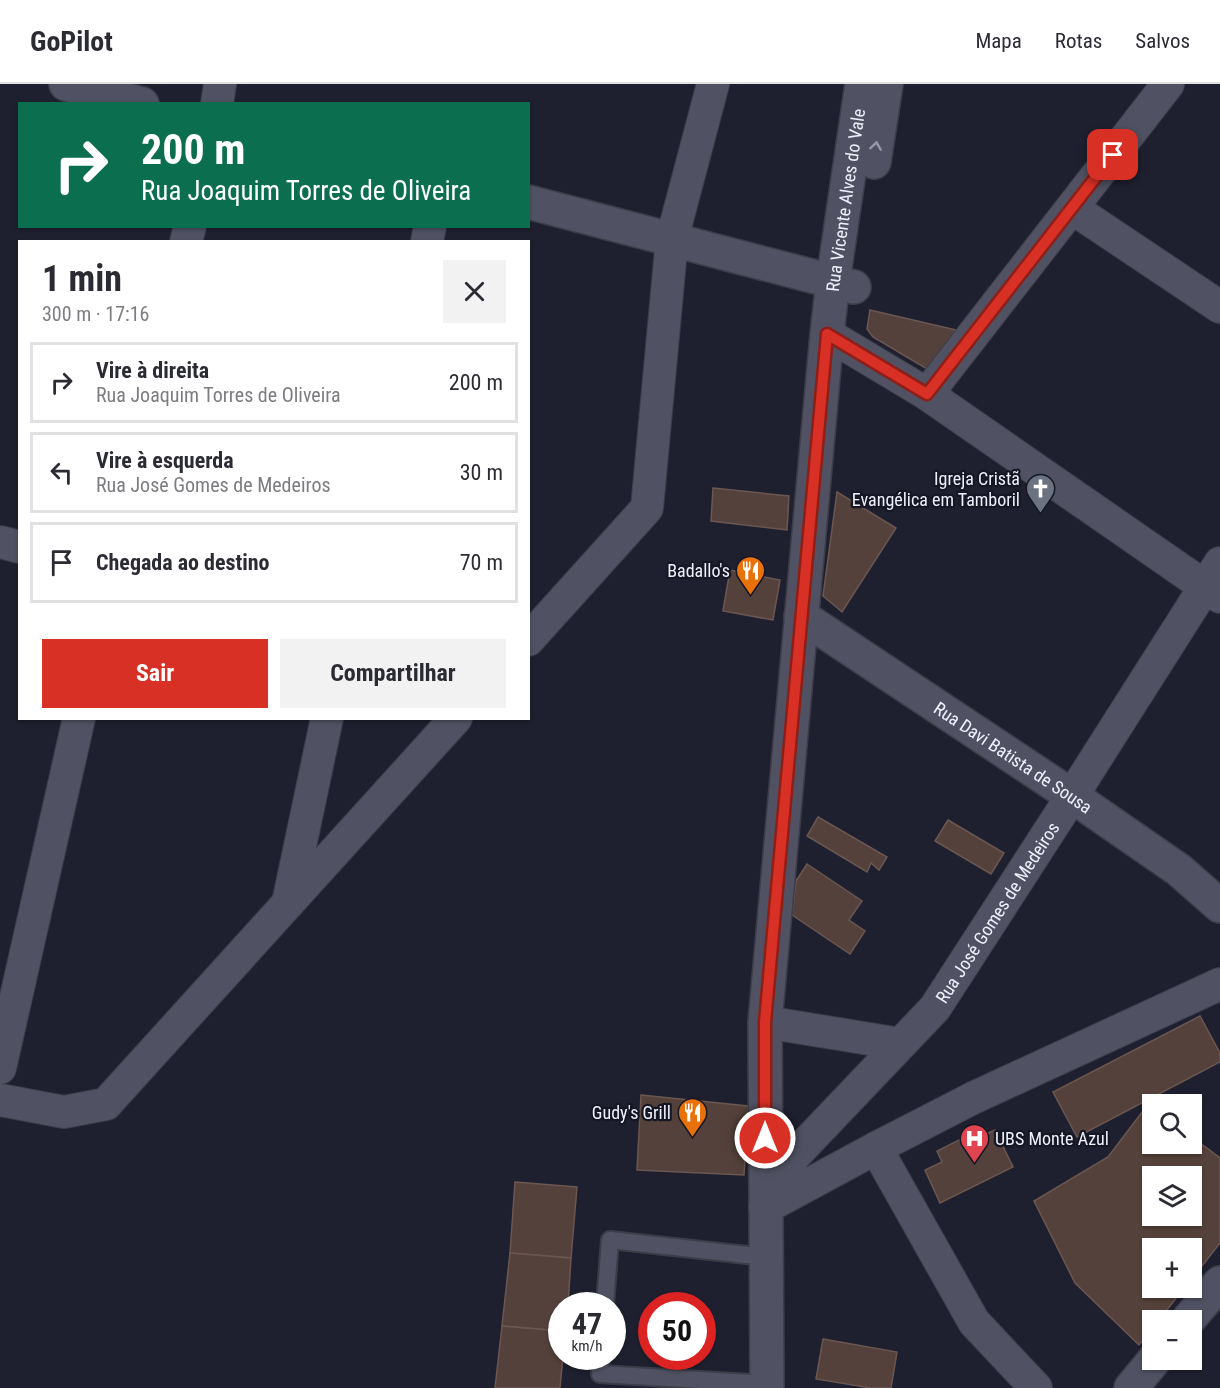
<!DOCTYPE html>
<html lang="pt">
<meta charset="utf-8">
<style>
body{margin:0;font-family:"Roboto Condensed",sans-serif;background:#f2f2f3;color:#2b2b33;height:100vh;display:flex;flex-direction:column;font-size:22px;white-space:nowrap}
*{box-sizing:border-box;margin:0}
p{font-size:20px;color:#7c7c81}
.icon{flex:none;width:33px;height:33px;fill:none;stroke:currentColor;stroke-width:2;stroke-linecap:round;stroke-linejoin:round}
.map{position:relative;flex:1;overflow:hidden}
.side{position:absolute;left:18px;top:156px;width:512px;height:480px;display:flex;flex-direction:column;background:#fff;border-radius:0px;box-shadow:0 2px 4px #0004}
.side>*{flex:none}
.hud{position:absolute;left:18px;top:18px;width:512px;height:126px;border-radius:0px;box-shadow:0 2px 4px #0004;background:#0b6e4f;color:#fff;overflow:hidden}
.fabs{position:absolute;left:1142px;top:1010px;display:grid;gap:12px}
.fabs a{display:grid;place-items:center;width:60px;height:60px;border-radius:0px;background:#fff;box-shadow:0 2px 4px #0004;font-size:30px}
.speed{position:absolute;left:548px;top:1208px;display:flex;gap:12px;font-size:30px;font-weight:700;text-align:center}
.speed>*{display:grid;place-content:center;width:78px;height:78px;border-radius:50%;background:#fff;box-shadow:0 2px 4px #0004;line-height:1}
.speed small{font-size:15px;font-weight:400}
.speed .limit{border:9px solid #d22;background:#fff;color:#111}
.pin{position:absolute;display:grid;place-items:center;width:51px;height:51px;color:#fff;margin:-26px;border-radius:12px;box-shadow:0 3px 9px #0006}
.me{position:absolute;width:66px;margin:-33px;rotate:0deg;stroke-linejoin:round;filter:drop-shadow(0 0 4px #0008)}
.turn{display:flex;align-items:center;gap:21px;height:126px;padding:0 24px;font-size:27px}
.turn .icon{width:78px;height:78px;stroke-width:2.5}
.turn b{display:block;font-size:42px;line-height:51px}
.round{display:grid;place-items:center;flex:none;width:63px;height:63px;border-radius:0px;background:#f2f2f3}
.head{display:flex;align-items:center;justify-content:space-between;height:102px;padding:0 24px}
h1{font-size:36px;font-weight:700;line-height:45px}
.cta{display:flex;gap:12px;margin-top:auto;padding:12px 24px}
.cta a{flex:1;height:69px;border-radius:0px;background:#d93025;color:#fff;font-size:24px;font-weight:700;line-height:69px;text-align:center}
.cta a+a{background:#f2f2f3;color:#2b2b33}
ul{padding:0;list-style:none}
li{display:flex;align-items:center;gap:18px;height:81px;margin:0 12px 9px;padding:0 12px;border:3px solid #e1e1e2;border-radius:0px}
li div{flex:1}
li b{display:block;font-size:22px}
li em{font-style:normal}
header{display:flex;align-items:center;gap:36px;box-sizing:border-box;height:84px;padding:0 30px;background:#fff;border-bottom:2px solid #e1e1e2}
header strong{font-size:28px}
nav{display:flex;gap:33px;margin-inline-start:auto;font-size:21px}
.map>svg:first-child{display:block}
</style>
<header>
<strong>GoPilot</strong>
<nav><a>Mapa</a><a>Rotas</a><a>Salvos</a></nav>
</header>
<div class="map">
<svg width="1220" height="1304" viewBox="0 0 1220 1304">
<rect width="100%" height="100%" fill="#1f202f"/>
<g fill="#54413b" stroke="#6b5751" stroke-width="1.5" fill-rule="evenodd">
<path d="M 870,226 L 956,246 L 927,285 L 873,253 L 867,245 Z"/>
<path d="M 713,404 L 789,412 L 787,446 L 711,437 Z"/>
<path d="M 837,408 L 896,444 L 842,528 L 823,512 Z"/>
<path d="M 730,486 L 780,496 L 773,536 L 723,527 Z"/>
<path d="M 818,733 L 887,773 L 879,786 L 871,779 L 867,788 L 807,752 Z"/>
<path d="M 948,736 L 1004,769 L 991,790 L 935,757 Z"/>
<path d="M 807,780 L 862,817 L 849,836 L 865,847 L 850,870 L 792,831 L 796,797 Z"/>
<path d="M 1200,932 L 1220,969 L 1220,978 L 1077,1053 L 1053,1008 Z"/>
<path d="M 641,1011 L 748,1022 L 744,1091 L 637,1086 Z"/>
<path d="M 1149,1019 L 1152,1021 L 1152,1059 L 1191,1059 L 1191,1052 L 1220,1074 L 1220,1159 L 1191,1196 L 1191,1164 L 1152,1164 L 1152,1203 L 1185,1203 L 1159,1236 L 1152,1236 L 1152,1245 L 1139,1261 L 1075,1199 L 1034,1117 L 1108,1073 ZM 1152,1092 L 1191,1092 L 1191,1131 L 1152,1131 Z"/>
<path d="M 983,1044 L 986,1050 L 995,1046 L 1013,1083 L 940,1119 L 925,1086 L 942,1078 L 937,1067 Z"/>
<path d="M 515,1098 L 577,1103 L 571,1174 L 510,1169 Z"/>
<path d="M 510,1169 L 571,1174 L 568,1221 L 561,1221 L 561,1247 L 502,1242 Z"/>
<path d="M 502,1242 L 561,1247 L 561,1272 L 563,1272 L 560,1304 L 495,1304 Z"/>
<path d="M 823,1255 L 897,1268 L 891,1304 L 871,1304 L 816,1295 Z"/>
</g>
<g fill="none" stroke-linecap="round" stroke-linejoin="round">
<defs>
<g id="service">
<path d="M 605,1221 L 610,1156 L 765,1173"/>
<path d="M 601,1272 L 600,1290 L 767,1300"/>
</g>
<g id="minor">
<path d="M 217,20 L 220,0"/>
<path d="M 1072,124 L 1220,223"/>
<path d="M 186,158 L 190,142"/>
<path d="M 427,158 L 430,142"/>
<path d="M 827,250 L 927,310 L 1220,513"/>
<path d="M 927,310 L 1168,0"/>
<path d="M 0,458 L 20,463"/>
<path d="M 528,556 L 647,424 L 672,155 L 713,0"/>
<path d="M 288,819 L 327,634"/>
<path d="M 765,938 L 900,960"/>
<path d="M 0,984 L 79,634"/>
<path d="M 0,1016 L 64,1028 L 106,1020 L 456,634"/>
<path d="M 876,1064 L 974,1238 L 1036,1304"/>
<path id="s1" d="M 765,1124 L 794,1072 L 935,924 L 1072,712 L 1220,479"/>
<path d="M 765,1124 L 876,1064 L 973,1014 L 1220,900"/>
</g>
<g id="tertiary">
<path d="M 66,0 L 142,20"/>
<path d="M 528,118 L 854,203"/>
<path id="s2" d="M 801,532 L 1072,712 L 1179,786 L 1220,822"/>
<path d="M 1188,1236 L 1220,1199"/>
<path d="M 1131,1304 L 1155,1275"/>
</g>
<g id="secondary">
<path d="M 874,78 L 886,0"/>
<path id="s3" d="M 767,1304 L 765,938 L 827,250 L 833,197 L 862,0"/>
</g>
</defs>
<use href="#service" stroke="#3c3d49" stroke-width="20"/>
<use href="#minor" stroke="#3c3d49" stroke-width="34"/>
<use href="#tertiary" stroke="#3c3d49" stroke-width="36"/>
<use href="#secondary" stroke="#3c3d49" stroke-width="36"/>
<use href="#service" stroke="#505263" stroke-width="16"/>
<use href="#minor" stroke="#505263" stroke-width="32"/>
<use href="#tertiary" stroke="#505263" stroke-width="33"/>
<use href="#secondary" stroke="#505263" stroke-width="33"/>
</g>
<defs><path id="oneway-chevron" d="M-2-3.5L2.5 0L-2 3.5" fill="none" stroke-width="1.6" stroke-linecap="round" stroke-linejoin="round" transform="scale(1.5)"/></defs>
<use stroke="#9899a7" href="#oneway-chevron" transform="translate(876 62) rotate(-81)"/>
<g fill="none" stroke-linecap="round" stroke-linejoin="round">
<defs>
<path id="route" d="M 765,1054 L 765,938 L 827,250 L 927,310 L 1113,71"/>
</defs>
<use href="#route" stroke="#8d1f18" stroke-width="15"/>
<use href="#route" stroke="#d93025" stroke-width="10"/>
</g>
<defs>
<symbol id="church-pin" viewBox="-11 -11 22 30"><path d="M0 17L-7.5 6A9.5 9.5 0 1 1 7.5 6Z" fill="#6b7280" stroke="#161725"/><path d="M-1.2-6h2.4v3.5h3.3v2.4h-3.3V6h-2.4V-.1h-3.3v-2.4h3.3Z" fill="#fff"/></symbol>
<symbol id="restaurant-pin" viewBox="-11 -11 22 30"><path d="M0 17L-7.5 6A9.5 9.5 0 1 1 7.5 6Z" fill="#e8710a" stroke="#161725"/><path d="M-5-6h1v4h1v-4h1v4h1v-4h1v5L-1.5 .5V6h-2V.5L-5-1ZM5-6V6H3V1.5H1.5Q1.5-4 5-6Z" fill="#fff"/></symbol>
<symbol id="hospital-pin" viewBox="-11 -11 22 30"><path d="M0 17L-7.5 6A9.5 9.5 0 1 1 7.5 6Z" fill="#e0444e" stroke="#161725"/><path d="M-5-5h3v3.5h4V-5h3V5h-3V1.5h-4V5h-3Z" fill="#fff"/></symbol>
</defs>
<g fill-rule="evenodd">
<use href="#church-pin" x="1024" y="388" width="33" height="45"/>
<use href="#restaurant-pin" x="734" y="470" width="33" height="45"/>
<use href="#restaurant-pin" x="676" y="1012" width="33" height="45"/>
<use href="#hospital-pin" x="958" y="1038" width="33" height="45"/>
</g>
<g text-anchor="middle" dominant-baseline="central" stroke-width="4.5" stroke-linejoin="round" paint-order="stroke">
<g font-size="18" fill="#eff0fb" stroke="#161725">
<text stroke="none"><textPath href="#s3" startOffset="1192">Rua Vicente Alves do Vale</textPath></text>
<text stroke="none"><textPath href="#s2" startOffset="255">Rua Davi Batista de Sousa</textPath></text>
<text stroke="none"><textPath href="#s1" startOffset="378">Rua José Gomes de Medeiros</textPath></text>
</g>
<g font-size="18" fill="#eff0fb" stroke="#161725" text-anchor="end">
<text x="1020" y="394">Igreja Cristã<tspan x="1020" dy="21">Evangélica em Tamboril</tspan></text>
<text x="730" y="486">Badallo's</text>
<text x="671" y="1028">Gudy's Grill</text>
<text x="995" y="1054" text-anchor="start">UBS Monte Azul</text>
</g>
</g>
</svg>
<div class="fabs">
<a><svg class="icon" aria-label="search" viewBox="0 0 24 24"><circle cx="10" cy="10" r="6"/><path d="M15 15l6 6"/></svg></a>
<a><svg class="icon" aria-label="layers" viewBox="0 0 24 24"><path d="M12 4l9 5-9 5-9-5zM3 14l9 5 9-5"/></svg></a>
<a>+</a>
<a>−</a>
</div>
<div class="speed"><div>47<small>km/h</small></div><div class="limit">50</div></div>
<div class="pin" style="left:1113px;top:71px;background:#d93025"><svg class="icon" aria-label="arrive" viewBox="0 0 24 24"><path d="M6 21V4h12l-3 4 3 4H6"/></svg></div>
<svg class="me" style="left:765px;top:1054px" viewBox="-20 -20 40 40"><circle r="17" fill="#d93025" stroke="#fff" stroke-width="3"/><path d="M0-11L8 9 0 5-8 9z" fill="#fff"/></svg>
<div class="hud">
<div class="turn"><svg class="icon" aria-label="right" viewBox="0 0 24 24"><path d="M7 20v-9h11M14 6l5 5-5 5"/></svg><div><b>200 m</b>Rua Joaquim Torres de Oliveira</div></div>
</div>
<section class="side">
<div class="head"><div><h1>1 min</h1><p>300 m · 17:16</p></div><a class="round"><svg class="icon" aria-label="close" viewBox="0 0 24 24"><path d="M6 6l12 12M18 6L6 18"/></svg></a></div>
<ul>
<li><svg class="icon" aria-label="right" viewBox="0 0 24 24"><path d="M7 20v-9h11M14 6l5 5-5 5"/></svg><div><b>Vire à direita</b><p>Rua Joaquim Torres de Oliveira</p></div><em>200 m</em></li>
<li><svg class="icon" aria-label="left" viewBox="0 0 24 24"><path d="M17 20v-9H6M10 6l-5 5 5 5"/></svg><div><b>Vire à esquerda</b><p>Rua José Gomes de Medeiros</p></div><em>30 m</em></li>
<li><svg class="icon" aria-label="arrive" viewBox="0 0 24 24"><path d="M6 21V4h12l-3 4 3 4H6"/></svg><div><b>Chegada ao destino</b></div><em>70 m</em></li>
</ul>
<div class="cta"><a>Sair</a><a>Compartilhar</a></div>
</section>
</div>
